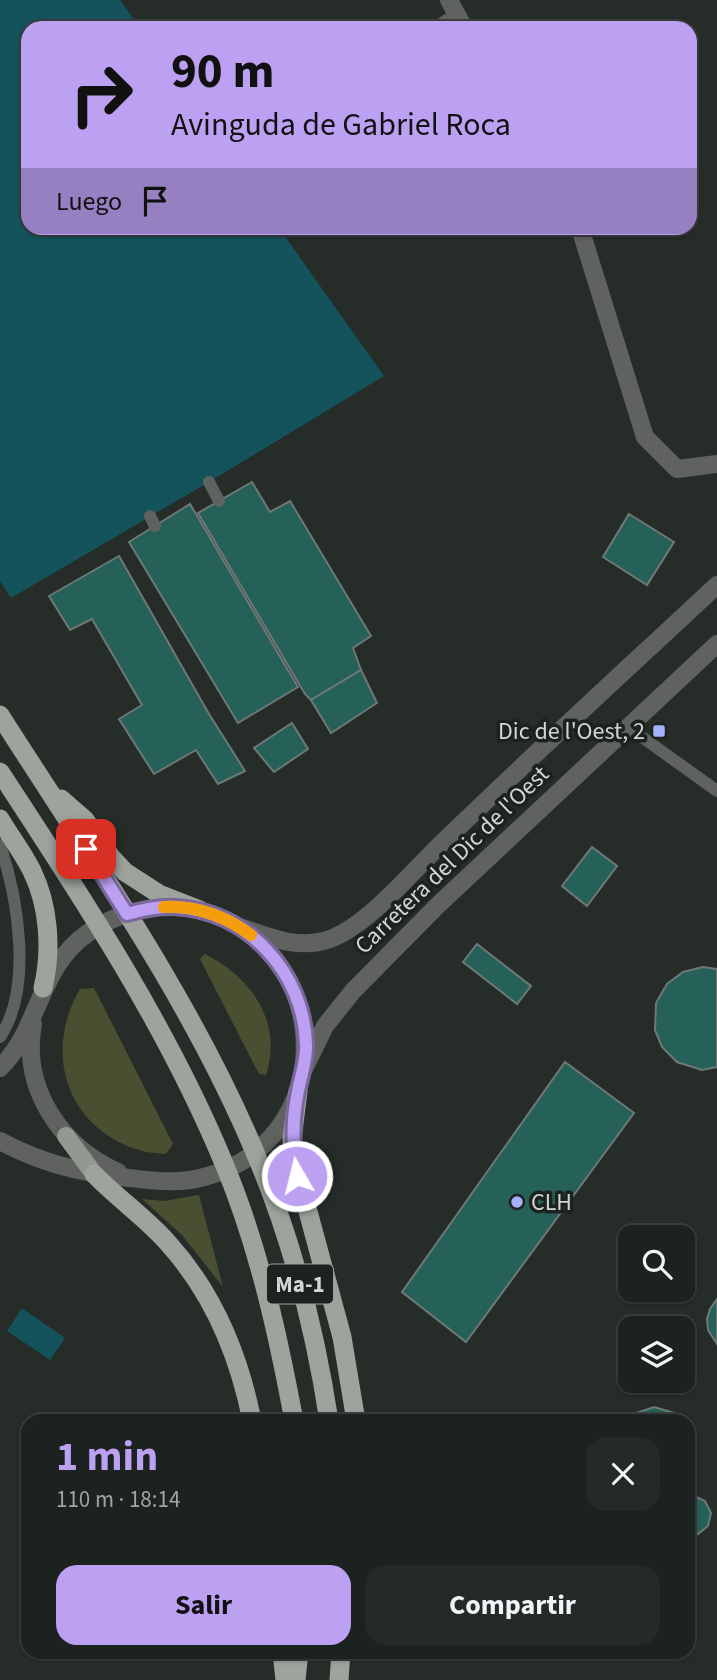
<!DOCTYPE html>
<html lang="es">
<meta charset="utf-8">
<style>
body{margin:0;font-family:"Source Sans 3",sans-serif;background:#252a28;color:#f1f3f6;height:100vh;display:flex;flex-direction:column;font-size:26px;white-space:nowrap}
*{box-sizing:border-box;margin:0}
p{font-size:23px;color:#a0a4a4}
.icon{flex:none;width:38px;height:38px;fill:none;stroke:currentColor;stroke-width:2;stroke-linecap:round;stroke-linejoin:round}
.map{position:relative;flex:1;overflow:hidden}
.details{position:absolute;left:21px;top:1414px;width:674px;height:245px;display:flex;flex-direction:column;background:#1c221f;border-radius:21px;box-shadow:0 2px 5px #0004,0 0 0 2px #3a3f3d}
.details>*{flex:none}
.guide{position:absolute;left:21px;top:21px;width:676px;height:214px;border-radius:21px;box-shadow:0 2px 5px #0004,0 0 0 2px #3a3f3d;background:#bca0f2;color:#111;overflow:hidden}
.buttons{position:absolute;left:618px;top:1225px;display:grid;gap:14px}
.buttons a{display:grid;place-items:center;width:77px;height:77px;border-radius:14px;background:#1c221f;box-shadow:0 2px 5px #0004,0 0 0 2px #3a3f3d;font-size:35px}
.pin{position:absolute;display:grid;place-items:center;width:60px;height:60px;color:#fff;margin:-30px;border-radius:14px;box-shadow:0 4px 10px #0006}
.me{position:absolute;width:77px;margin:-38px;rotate:352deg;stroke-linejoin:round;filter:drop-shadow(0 0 5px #0008)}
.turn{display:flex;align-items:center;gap:24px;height:147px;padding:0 35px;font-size:32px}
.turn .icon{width:91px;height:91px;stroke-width:2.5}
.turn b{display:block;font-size:49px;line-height:60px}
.then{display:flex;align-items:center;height:66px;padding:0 35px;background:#0003;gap:14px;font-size:26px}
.round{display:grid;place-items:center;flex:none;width:74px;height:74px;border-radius:21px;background:#252a28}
.overview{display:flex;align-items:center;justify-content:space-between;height:119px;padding:0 35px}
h1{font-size:42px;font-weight:700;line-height:52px;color:#bca0f2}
.cta{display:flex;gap:14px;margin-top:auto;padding:14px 35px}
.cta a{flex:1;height:80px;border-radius:21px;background:#bca0f2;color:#111;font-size:28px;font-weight:700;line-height:80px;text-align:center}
.cta a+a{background:#252a28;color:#f1f3f6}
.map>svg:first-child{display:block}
</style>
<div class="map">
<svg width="717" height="1680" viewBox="0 0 717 1680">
<rect width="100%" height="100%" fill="#262d29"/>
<g fill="#4b4f31">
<path d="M 205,954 C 251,977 283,1022 266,1075 L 259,1074 L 200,959 Z"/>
<path d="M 94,988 L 173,1144 L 166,1154 C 157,1153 147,1153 139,1150 C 66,1127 43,1053 80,989 Z"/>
<path d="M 199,1195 L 223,1287 L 182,1235 L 142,1199 L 164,1201 Z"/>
</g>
<g fill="#14535b">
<path d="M 0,0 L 120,0 L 140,28 L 28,28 L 28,228 L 279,228 L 384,376 L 209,482 L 11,598 L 0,581 Z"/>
<path d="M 22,1308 L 65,1338 L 50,1360 L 7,1331 Z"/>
</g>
<g fill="#256059" stroke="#6e7876" stroke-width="2">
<path d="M 252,482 L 270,512 L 290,501 L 371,636 L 353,648 L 361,670 L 311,700 L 305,694 L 198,513 Z"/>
<path d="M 190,504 L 298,687 L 238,723 L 129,542 Z"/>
<path d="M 629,514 L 674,542 L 647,585 L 603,557 Z"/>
<path d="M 119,556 L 209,714 L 245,771 L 218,784 L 196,750 L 154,774 L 119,719 L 142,705 L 92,619 L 70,630 L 49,596 Z"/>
<path d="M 361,670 L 377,703 L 331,733 L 311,700 Z"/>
<path d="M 292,723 L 308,749 L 274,772 L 254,748 Z"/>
<path d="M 592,847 L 617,866 L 587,906 L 562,886 Z"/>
<path d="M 477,944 L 531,986 L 517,1004 L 463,962 Z"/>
<path d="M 703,967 L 717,969 L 717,1067 L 702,1070 L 677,1062 L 662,1047 L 655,1030 L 656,1003 L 667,984 L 683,972 Z"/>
<path d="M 565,1062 L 634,1113 L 466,1342 L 402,1292 Z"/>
<path d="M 717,1299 L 717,1344 L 708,1330 L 707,1319 L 710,1309 Z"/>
<path d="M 654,1407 L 674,1413 L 682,1421 L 628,1421 L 636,1413 Z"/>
<path d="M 688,1496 L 694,1496 L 705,1501 L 711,1513 L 708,1526 L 698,1534 L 688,1534 Z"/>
</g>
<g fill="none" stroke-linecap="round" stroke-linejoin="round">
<g stroke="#60625f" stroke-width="12">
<path d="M 209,482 L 219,501"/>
<path d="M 150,516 L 155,526"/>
<path d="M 628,727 L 717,791"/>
<path d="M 0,845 C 18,898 33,988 0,1037"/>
</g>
<g stroke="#60625f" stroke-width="18">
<path d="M 449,0 L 464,28"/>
<path d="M 440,28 L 457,17"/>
<path d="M 580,228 L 645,437 L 677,469 L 717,464"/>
<path d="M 243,928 C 272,938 299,950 330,939 C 369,925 415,868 446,839 C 535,753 627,669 717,585"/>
<path d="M 303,1071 L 325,1026 L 353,991 L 438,905 L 717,644"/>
</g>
<g stroke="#60625f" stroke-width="18">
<path d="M 33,1024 C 21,1088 61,1147 118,1172"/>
<path d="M 0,1068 C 40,1029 38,967 88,933 C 122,909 169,900 209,913 C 337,956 338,1142 204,1177 C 176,1185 149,1180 121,1177 C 77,1172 39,1162 0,1141"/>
</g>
<path stroke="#949893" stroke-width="18" d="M 66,1136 L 94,1174"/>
<g stroke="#9ea39d" stroke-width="19">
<path d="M 0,715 C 89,855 189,996 254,1150 C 291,1236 315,1329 329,1421"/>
<path d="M 0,772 C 83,899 167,1025 225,1166 C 259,1248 278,1335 294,1421"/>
<path d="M 61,799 L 85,820 L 111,857 L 125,872 L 159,894 L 200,910"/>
<path d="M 0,819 C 10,836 23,853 32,871 C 49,906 52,950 43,988"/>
<path d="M 298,1091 L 292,1139 L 293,1156 L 342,1337 L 356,1421"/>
<path d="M 94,1174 C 117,1198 146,1218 168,1243 C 214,1294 239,1355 252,1421"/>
<path d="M 282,1652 L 285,1680"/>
<path d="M 296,1680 L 299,1652"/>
<path d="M 339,1680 L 341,1652"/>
</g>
</g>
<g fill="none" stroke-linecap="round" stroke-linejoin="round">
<defs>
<path id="route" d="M 86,849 L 127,914 C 143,910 158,906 175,907 C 247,910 304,973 306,1044 C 307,1060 301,1075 298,1091 C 292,1120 292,1147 297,1176"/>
</defs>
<use href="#route" stroke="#7a689d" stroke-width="18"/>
<use href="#route" stroke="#bca0f2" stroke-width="12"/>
<path stroke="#f59e0b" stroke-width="12" d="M 164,907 C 196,905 227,917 251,935"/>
</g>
<g fill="#a5b1fc" stroke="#1c231f" stroke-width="2.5">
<rect x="652" y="724" width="14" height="14" rx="3.5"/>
<circle cx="517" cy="1202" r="7"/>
</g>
<g text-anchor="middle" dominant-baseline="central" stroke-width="7" stroke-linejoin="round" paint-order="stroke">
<rect fill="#1c231f" stroke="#9ba09e" stroke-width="2" x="267" y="1264.5" width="66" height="39" rx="5"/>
<g font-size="23" font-weight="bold" fill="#d2d6d4">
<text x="300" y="1284">Ma-1</text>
</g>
<g font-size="24" fill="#d2d6d4" stroke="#1c231f" text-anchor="end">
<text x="645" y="731">Dic de l'Oest, 2</text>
<text x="531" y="1202" text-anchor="start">CLH</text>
</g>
<g font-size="24" fill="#d2d6d4" stroke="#1c231f">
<text transform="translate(452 860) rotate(-44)">Carretera del Dic de l'Oest</text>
</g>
</g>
</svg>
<div class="buttons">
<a><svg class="icon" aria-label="search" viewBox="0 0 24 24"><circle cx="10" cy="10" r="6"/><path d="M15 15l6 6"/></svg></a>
<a><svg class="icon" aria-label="layers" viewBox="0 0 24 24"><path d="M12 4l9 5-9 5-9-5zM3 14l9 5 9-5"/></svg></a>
</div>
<div class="pin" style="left:86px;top:849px;background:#d93025"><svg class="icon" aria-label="arrive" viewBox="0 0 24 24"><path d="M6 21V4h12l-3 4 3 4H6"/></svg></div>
<svg class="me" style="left:297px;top:1176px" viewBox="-20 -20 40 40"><circle r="17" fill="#bca0f2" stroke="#fff" stroke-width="3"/><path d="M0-11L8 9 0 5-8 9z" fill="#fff"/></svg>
<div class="guide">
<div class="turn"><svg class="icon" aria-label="right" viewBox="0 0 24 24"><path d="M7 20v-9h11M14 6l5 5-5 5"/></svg><div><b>90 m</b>Avinguda de Gabriel Roca</div></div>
<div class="then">Luego<svg class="icon" aria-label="arrive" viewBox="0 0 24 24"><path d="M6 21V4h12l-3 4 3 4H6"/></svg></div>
</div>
<section class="details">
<div class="overview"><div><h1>1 min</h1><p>110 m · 18:14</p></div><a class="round"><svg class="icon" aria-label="close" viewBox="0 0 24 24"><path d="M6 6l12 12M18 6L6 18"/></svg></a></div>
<div class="cta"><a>Salir</a><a>Compartir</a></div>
</section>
</div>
